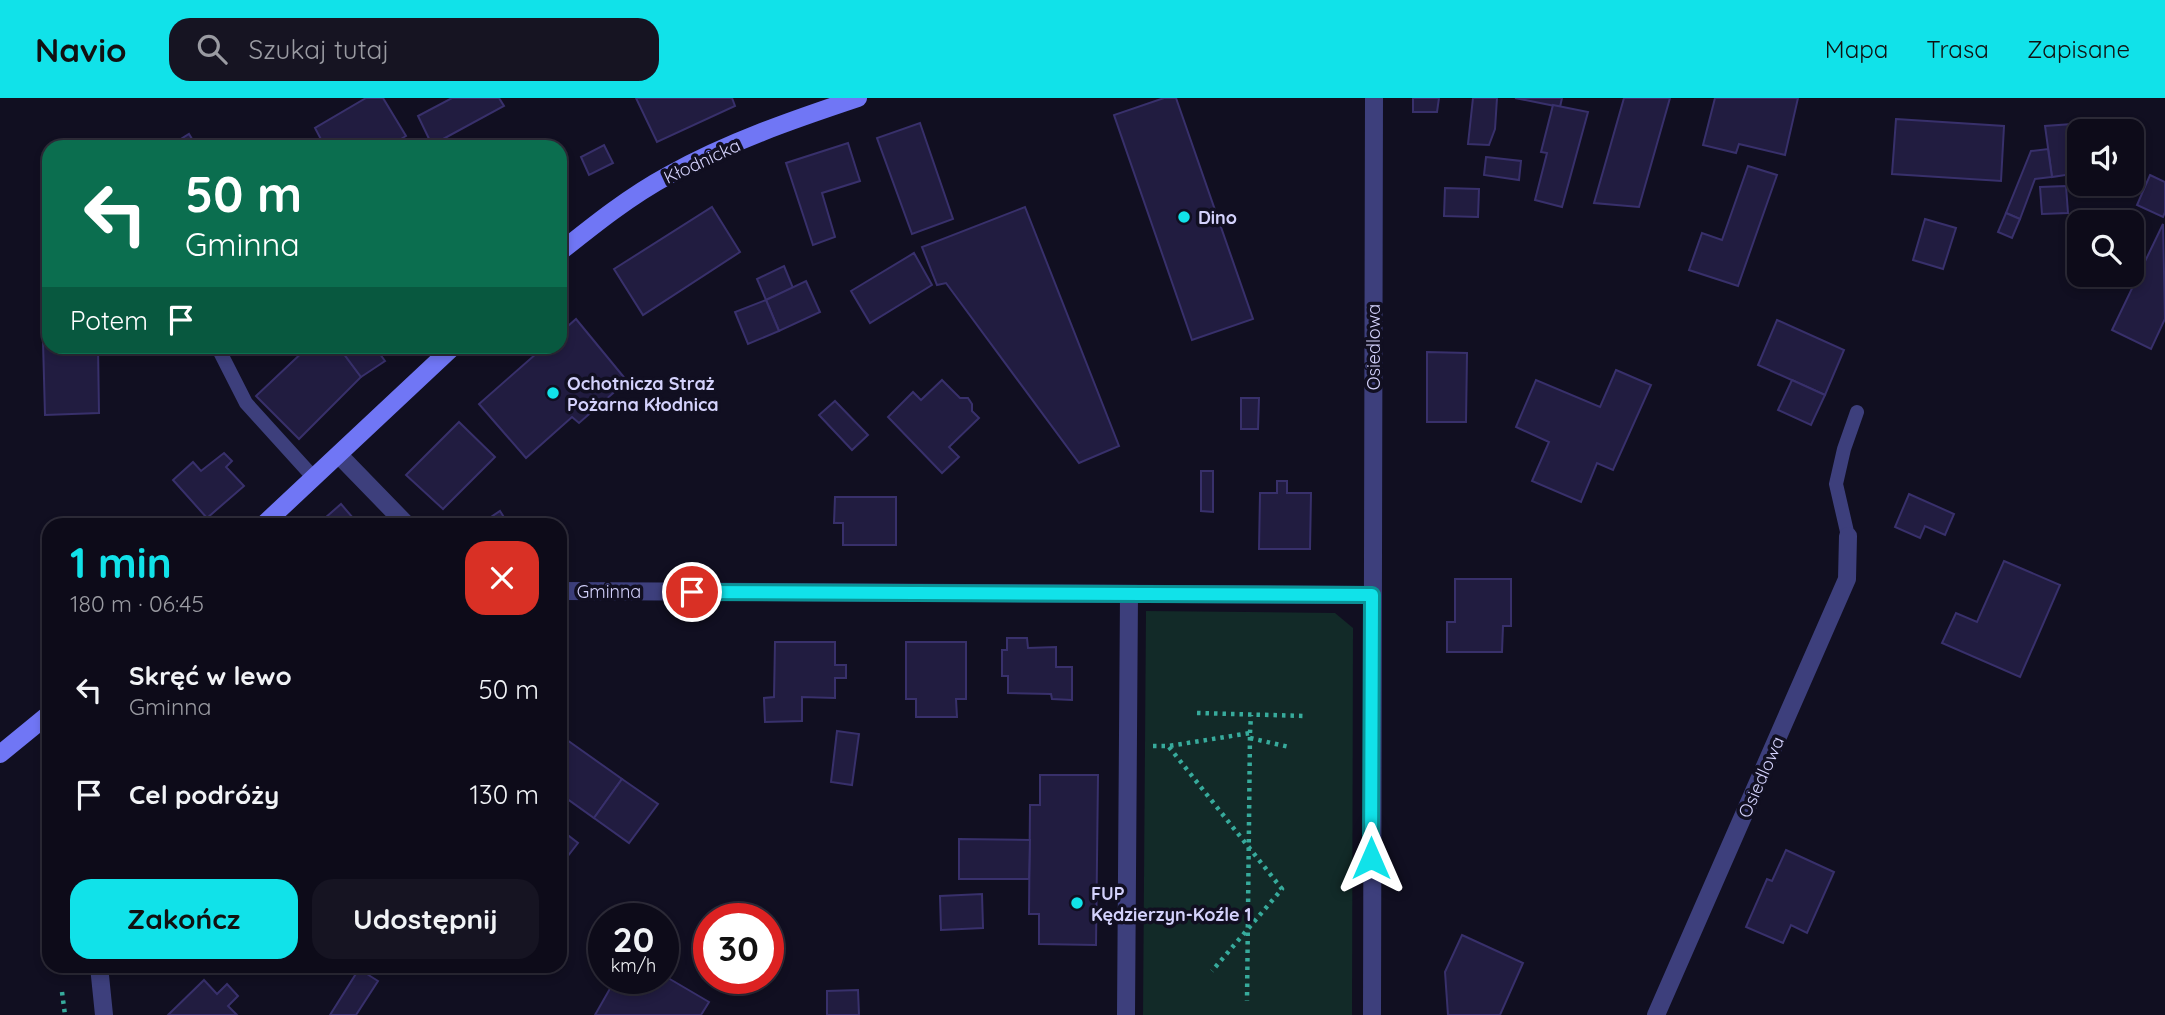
<!DOCTYPE html>
<html lang="pl">
<meta charset="utf-8">
<style>
body{margin:0;font-family:Quicksand,sans-serif;background:#161422;color:#f1f3f6;height:100vh;display:flex;flex-direction:column;font-size:26px;white-space:nowrap}
*{box-sizing:border-box;margin:0}
p{font-size:23px;color:#9a9ba2}
.icon{flex:none;width:38px;height:38px;fill:none;stroke:currentColor;stroke-width:2;stroke-linecap:round;stroke-linejoin:round}
.map{position:relative;flex:1;overflow:hidden}
.drawer{position:absolute;left:42px;top:420px;width:525px;height:455px;display:flex;flex-direction:column;background:#0d0b19;border-radius:21px;box-shadow:0 4px 10px #0003,0 0 0 2px #2d2b38}
.drawer>*{flex:none}
.guide{position:absolute;left:42px;top:42px;width:525px;height:214px;border-radius:21px;box-shadow:0 4px 10px #0003,0 0 0 2px #2d2b38;background:#0b6e4f;color:#fff;overflow:hidden}
.fabs{position:absolute;left:2067px;top:21px;display:grid;gap:14px}
.fabs a{display:grid;place-items:center;width:77px;height:77px;border-radius:14px;background:#0d0b19;box-shadow:0 4px 10px #0003,0 0 0 2px #2d2b38;font-size:35px}
.speed{position:absolute;left:588px;top:805px;display:flex;gap:14px;font-size:35px;font-weight:700;text-align:center}
.speed>*{display:grid;place-content:center;width:91px;height:91px;border-radius:50%;background:#0d0b19;box-shadow:0 4px 10px #0003,0 0 0 2px #2d2b38;line-height:1}
.speed small{font-size:18px;font-weight:400}
.speed .limit{border:10px solid #d22;background:#fff;color:#111}
.pin{position:absolute;display:grid;place-items:center;width:60px;height:60px;color:#fff;margin:-30px;border:4px solid #fff;border-radius:50%;box-shadow:0 2px 7px #0007}
.me{position:absolute;width:77px;margin:-38px;rotate:0deg;stroke-linejoin:round;filter:drop-shadow(0 0 5px #0008)}
.turn{display:flex;align-items:center;gap:24px;height:147px;padding:0 28px;font-size:32px}
.turn .icon{width:91px;height:91px;stroke-width:2.5}
.turn b{display:block;font-size:49px;line-height:60px}
.then{display:flex;align-items:center;height:66px;padding:0 28px;background:#0003;gap:14px;font-size:26px}
.round{display:grid;place-items:center;flex:none;width:74px;height:74px;border-radius:21px;background:#161422}
.headline{display:flex;align-items:center;justify-content:space-between;height:119px;padding:0 28px}
h1{font-size:42px;font-weight:700;line-height:52px;color:#11e2e9}
.action{display:flex;gap:14px;margin-top:auto;padding:14px 28px}
.action a{flex:1;height:80px;border-radius:21px;background:#11e2e9;color:#111;font-size:28px;font-weight:700;line-height:80px;text-align:center}
.action a+a{background:#161422;color:#f1f3f6}
ul{padding:0;list-style:none}
li{display:flex;align-items:center;gap:21px;height:105px;padding:0 28px}
li div{flex:1}
li b{display:block;font-size:26px}
li em{font-style:normal}
header{display:flex;align-items:center;gap:42px;box-sizing:border-box;height:98px;padding:0 35px;background:#11e2e9;color:#111}
header strong{font-size:33px}
nav{display:flex;gap:38px;margin-inline-start:auto;font-size:24px}
.search{width:490px;height:63px;background:#161422;display:flex;align-items:center;gap:18px;box-sizing:border-box;padding:0 24px;border-radius:21px;color:#9a9ba2;font-size:26px}
.map>svg:first-child{display:block}
</style>
<header>
<strong>Navio</strong>
<div class="search"><svg class="icon" aria-label="search" viewBox="0 0 24 24"><circle cx="10" cy="10" r="6"/><path d="M15 15l6 6"/></svg>Szukaj tutaj</div>
<nav><a>Mapa</a><a>Trasa</a><a>Zapisane</a></nav>
</header>
<div class="map">
<svg width="2165" height="917" viewBox="0 0 2165 917">
<rect width="100%" height="100%" fill="#110f21"/>
<path fill="#122a28" d="M 1146,513 L 1335,515 L 1353,530 L 1352,917 L 1143,917 Z"/>
<g fill="#211c40" stroke="#38306b" stroke-width="2">
<path d="M 366,0 L 383,0 L 406,38 L 387,49 L 325,49 L 315,30 Z"/>
<path d="M 452,0 L 499,0 L 504,8 L 432,47 L 418,18 Z"/>
<path d="M 636,0 L 732,0 L 735,8 L 657,44 Z"/>
<path d="M 1164,0 L 1176,0 L 1253,221 L 1192,242 L 1114,17 Z"/>
<path d="M 1413,0 L 1439,0 L 1437,14 L 1413,14 Z"/>
<path d="M 1473,0 L 1497,0 L 1495,31 L 1489,47 L 1468,46 Z"/>
<path d="M 1515,0 L 1562,0 L 1560,9 Z"/>
<path d="M 1624,0 L 1670,0 L 1639,109 L 1594,105 Z"/>
<path d="M 1715,0 L 1798,0 L 1785,57 L 1739,46 L 1736,55 L 1703,47 Z"/>
<path d="M 1553,7 L 1588,14 L 1562,109 L 1535,102 L 1547,55 L 1541,54 Z"/>
<path d="M 1896,21 L 2004,28 L 2001,83 L 1892,76 Z"/>
<path d="M 2114,23 L 2115,33 L 2079,33 L 2079,75 L 2052,79 L 2045,28 Z"/>
<path d="M 920,25 L 953,121 L 912,136 L 877,40 Z"/>
<path d="M 189,36 L 197,49 L 168,49 Z"/>
<path d="M 848,45 L 860,83 L 822,95 L 835,139 L 813,147 L 786,65 Z"/>
<path d="M 604,47 L 613,65 L 589,77 L 581,59 Z"/>
<path d="M 2048,51 L 2052,79 L 2035,81 L 2020,121 L 2006,115 L 2031,53 Z"/>
<path d="M 1486,59 L 1521,63 L 1519,82 L 1484,77 Z"/>
<path d="M 1748,68 L 1777,77 L 1738,188 L 1689,172 L 1702,135 L 1722,142 Z"/>
<path d="M 2150,77 L 2165,84 L 2165,114 L 2163,119 L 2137,107 Z"/>
<path d="M 2066,88 L 2068,115 L 2042,116 L 2040,89 Z"/>
<path d="M 1445,90 L 1479,91 L 1478,119 L 1444,118 Z"/>
<path d="M 712,109 L 740,154 L 643,217 L 614,171 Z"/>
<path d="M 1025,109 L 1119,348 L 1079,365 L 946,185 L 937,187 L 922,149 Z"/>
<path d="M 2006,115 L 2020,121 L 2012,140 L 1998,134 Z"/>
<path d="M 1925,121 L 1956,130 L 1943,171 L 1913,162 Z"/>
<path d="M 2163,126 L 2165,221 L 2151,251 L 2112,232 Z"/>
<path d="M 914,155 L 932,187 L 870,225 L 851,193 Z"/>
<path d="M 784,168 L 793,190 L 766,202 L 757,181 Z"/>
<path d="M 806,183 L 820,214 L 779,233 L 766,202 Z"/>
<path d="M 49,186 L 49,201 L 47,201 L 44,187 Z"/>
<path d="M 47,201 L 49,201 L 49,227 L 47,227 L 43,202 Z"/>
<path d="M 766,202 L 779,233 L 748,246 L 735,214 Z"/>
<path d="M 576,221 L 627,283 L 579,325 L 572,319 L 526,360 L 479,306 L 545,248 L 560,248 L 560,235 Z"/>
<path d="M 1777,222 L 1844,252 L 1825,297 L 1758,267 Z"/>
<path d="M 43,243 L 49,243 L 49,248 L 98,248 L 99,315 L 45,317 Z"/>
<path d="M 309,248 L 338,248 L 361,279 L 299,341 L 256,298 Z"/>
<path d="M 338,248 L 374,248 L 385,263 L 361,279 Z"/>
<path d="M 376,248 L 394,248 L 382,257 Z"/>
<path d="M 1427,254 L 1467,255 L 1466,324 L 1427,324 Z"/>
<path d="M 1616,272 L 1651,287 L 1613,372 L 1597,365 L 1581,404 L 1532,383 L 1549,344 L 1516,329 L 1536,282 L 1600,309 Z"/>
<path d="M 942,282 L 960,300 L 968,300 L 972,306 L 972,313 L 979,320 L 949,349 L 959,359 L 942,375 L 888,319 L 913,294 L 921,302 Z"/>
<path d="M 1792,282 L 1825,297 L 1811,327 L 1778,312 Z"/>
<path d="M 1241,300 L 1259,300 L 1258,331 L 1241,331 Z"/>
<path d="M 835,303 L 868,337 L 852,352 L 819,317 Z"/>
<path d="M 459,324 L 495,359 L 443,411 L 406,377 Z"/>
<path d="M 224,355 L 232,363 L 226,369 L 244,388 L 207,420 L 173,382 L 193,364 L 201,373 Z"/>
<path d="M 1201,373 L 1213,373 L 1213,414 L 1201,413 Z"/>
<path d="M 1277,383 L 1287,383 L 1287,395 L 1311,395 L 1310,451 L 1259,451 L 1260,395 L 1277,395 Z"/>
<path d="M 1909,396 L 1954,416 L 1945,437 L 1925,428 L 1920,440 L 1895,429 Z"/>
<path d="M 835,399 L 896,399 L 896,447 L 843,447 L 843,425 L 834,425 Z"/>
<path d="M 341,406 L 359,427 L 317,427 Z"/>
<path d="M 500,413 L 509,427 L 479,427 Z"/>
<path d="M 2004,463 L 2060,487 L 2020,579 L 1942,545 L 1956,515 L 1977,524 Z"/>
<path d="M 1455,481 L 1511,481 L 1511,528 L 1503,528 L 1502,554 L 1447,554 L 1447,524 L 1455,524 Z"/>
<path d="M 1007,540 L 1027,540 L 1028,550 L 1056,549 L 1056,569 L 1072,569 L 1072,602 L 1052,601 L 1051,596 L 1008,595 L 1008,578 L 1002,578 L 1002,552 L 1007,552 Z"/>
<path d="M 775,544 L 835,544 L 835,567 L 846,567 L 846,580 L 835,580 L 835,600 L 802,599 L 802,623 L 765,624 L 764,600 L 774,599 Z"/>
<path d="M 906,544 L 966,544 L 966,601 L 956,601 L 957,619 L 916,619 L 916,601 L 906,601 Z"/>
<path d="M 837,633 L 859,636 L 852,687 L 831,684 Z"/>
<path d="M 560,637 L 622,681 L 594,720 L 563,698 L 560,702 Z"/>
<path d="M 1040,677 L 1098,677 L 1096,847 L 1039,846 L 1039,816 L 1029,816 L 1030,707 L 1040,707 Z"/>
<path d="M 622,681 L 658,706 L 629,745 L 594,720 Z"/>
<path d="M 560,731 L 578,745 L 560,768 Z"/>
<path d="M 959,741 L 1030,742 L 1029,781 L 959,781 Z"/>
<path d="M 1786,752 L 1834,774 L 1807,835 L 1791,827 L 1783,845 L 1746,829 L 1767,781 L 1772,783 Z"/>
<path d="M 982,796 L 983,830 L 941,832 L 940,798 Z"/>
<path d="M 1462,837 L 1523,865 L 1500,917 L 1448,917 L 1445,874 Z"/>
<path d="M 359,871 L 378,883 L 356,917 L 330,917 Z"/>
<path d="M 663,877 L 709,904 L 701,917 L 595,917 L 616,880 L 630,882 L 632,880 L 663,880 Z"/>
<path d="M 204,882 L 217,896 L 227,886 L 238,898 L 228,908 L 237,917 L 168,917 Z"/>
<path d="M 858,892 L 859,917 L 827,917 L 827,893 Z"/>
</g>
<g fill="none" stroke-linecap="round" stroke-linejoin="round">
<g stroke="#37ab9c" stroke-width="4.5" stroke-dasharray="3.5 5" stroke-linecap="butt">
<path d="M 1197,615 L 1306,618"/>
<path d="M 1250,635 L 1251,617"/>
<path d="M 1250,640 L 1289,649"/>
<path d="M 1153,648 L 1169,648 L 1250,635 L 1247,903"/>
<path d="M 1169,649 L 1282,791 L 1212,873"/>
<path d="M 62,894 L 65,917"/>
</g>
<g stroke="#3d3f7c" stroke-width="14">
<path d="M 217,248 L 246,305 L 314,380"/>
<path d="M 1848,438 L 1836,386 L 1844,351 L 1857,314"/>
</g>
<g stroke="#3d3f7c" stroke-width="18">
<path d="M 339,357 L 407,427"/>
<path d="M 560,493 L 1372,497"/>
<path d="M 1126,917 L 1129,496"/>
<path d="M 1372,917 L 1374,0"/>
<path d="M 1656,917 L 1847,481 L 1848,438"/>
</g>
<path stroke="#3d3f7c" stroke-width="18" d="M 99,868 L 104,917"/>
<g stroke="#7076f5" stroke-width="18">
<path d="M 560,154 C 595,126 630,98 669,77 C 728,44 795,21 858,0"/>
<path d="M 263,427 L 454,248"/>
<path d="M 0,656 L 49,616"/>
</g>
</g>
<g fill="none" stroke-linecap="round" stroke-linejoin="round">
<defs>
<path id="route" d="M 692,494 L 1372,497 L 1371,760"/>
</defs>
<use href="#route" stroke="#0b9397" stroke-width="18"/>
<use href="#route" stroke="#11e2e9" stroke-width="12"/>
</g>
<g fill="#11e2e9" stroke="#110f21" stroke-width="2.5">
<circle cx="1184" cy="119" r="7"/>
<circle cx="553" cy="295" r="7"/>
<circle cx="1077" cy="805" r="7"/>
</g>
<g text-anchor="middle" dominant-baseline="central" stroke-width="7" stroke-linejoin="round" paint-order="stroke">
<g font-size="18" fill="#d4d2fc" stroke="#110f21">
<text transform="translate(702 63) rotate(-25)">Kłodnicka</text>
<text transform="translate(1373 249) rotate(-90)">Osiedlowa</text>
<text x="609" y="493">Gminna</text>
<text transform="translate(1761 679) rotate(-66)">Osiedlowa</text>
</g>
<g font-size="18" font-weight="bold" fill="#d4d2fc" stroke="#110f21" text-anchor="start">
<text x="1198" y="119">Dino</text>
<text x="567" y="285">Ochotnicza Straż<tspan x="567" dy="21">Pożarna Kłodnica</tspan></text>
<text x="1091" y="795">FUP<tspan x="1091" dy="21">Kędzierzyn-Koźle 1</tspan></text>
</g>
</g>
</svg>
<div class="fabs">
<a><svg class="icon" aria-label="sound" viewBox="0 0 24 24"><path d="M4 9h4l5-4v14l-5-4H4zM17 9q2 3 0 6"/></svg></a>
<a><svg class="icon" aria-label="search" viewBox="0 0 24 24"><circle cx="10" cy="10" r="6"/><path d="M15 15l6 6"/></svg></a>
</div>
<div class="speed"><div>20<small>km/h</small></div><div class="limit">30</div></div>
<div class="pin" style="left:692px;top:494px;background:#d93025"><svg class="icon" aria-label="arrive" viewBox="0 0 24 24"><path d="M6 21V4h12l-3 4 3 4H6"/></svg></div>
<svg class="me" style="left:1371px;top:760px" viewBox="-20 -20 40 40"><path d="M0-17L14 15 0 8-14 15z" fill="#11e2e9" stroke="#fff" stroke-width="4"/></svg>
<div class="guide">
<div class="turn"><svg class="icon" aria-label="left" viewBox="0 0 24 24"><path d="M17 20v-9H6M10 6l-5 5 5 5"/></svg><div><b>50 m</b>Gminna</div></div>
<div class="then">Potem<svg class="icon" aria-label="arrive" viewBox="0 0 24 24"><path d="M6 21V4h12l-3 4 3 4H6"/></svg></div>
</div>
<section class="drawer">
<div class="headline"><div><h1>1 min</h1><p>180 m · 06:45</p></div><a class="round" style="background:#d93025;color:#fff"><svg class="icon" aria-label="close" viewBox="0 0 24 24"><path d="M6 6l12 12M18 6L6 18"/></svg></a></div>
<ul>
<li><svg class="icon" aria-label="left" viewBox="0 0 24 24"><path d="M17 20v-9H6M10 6l-5 5 5 5"/></svg><div><b>Skręć w lewo</b><p>Gminna</p></div><em>50 m</em></li>
<li><svg class="icon" aria-label="arrive" viewBox="0 0 24 24"><path d="M6 21V4h12l-3 4 3 4H6"/></svg><div><b>Cel podróży</b></div><em>130 m</em></li>
</ul>
<div class="action"><a>Zakończ</a><a>Udostępnij</a></div>
</section>
</div>
